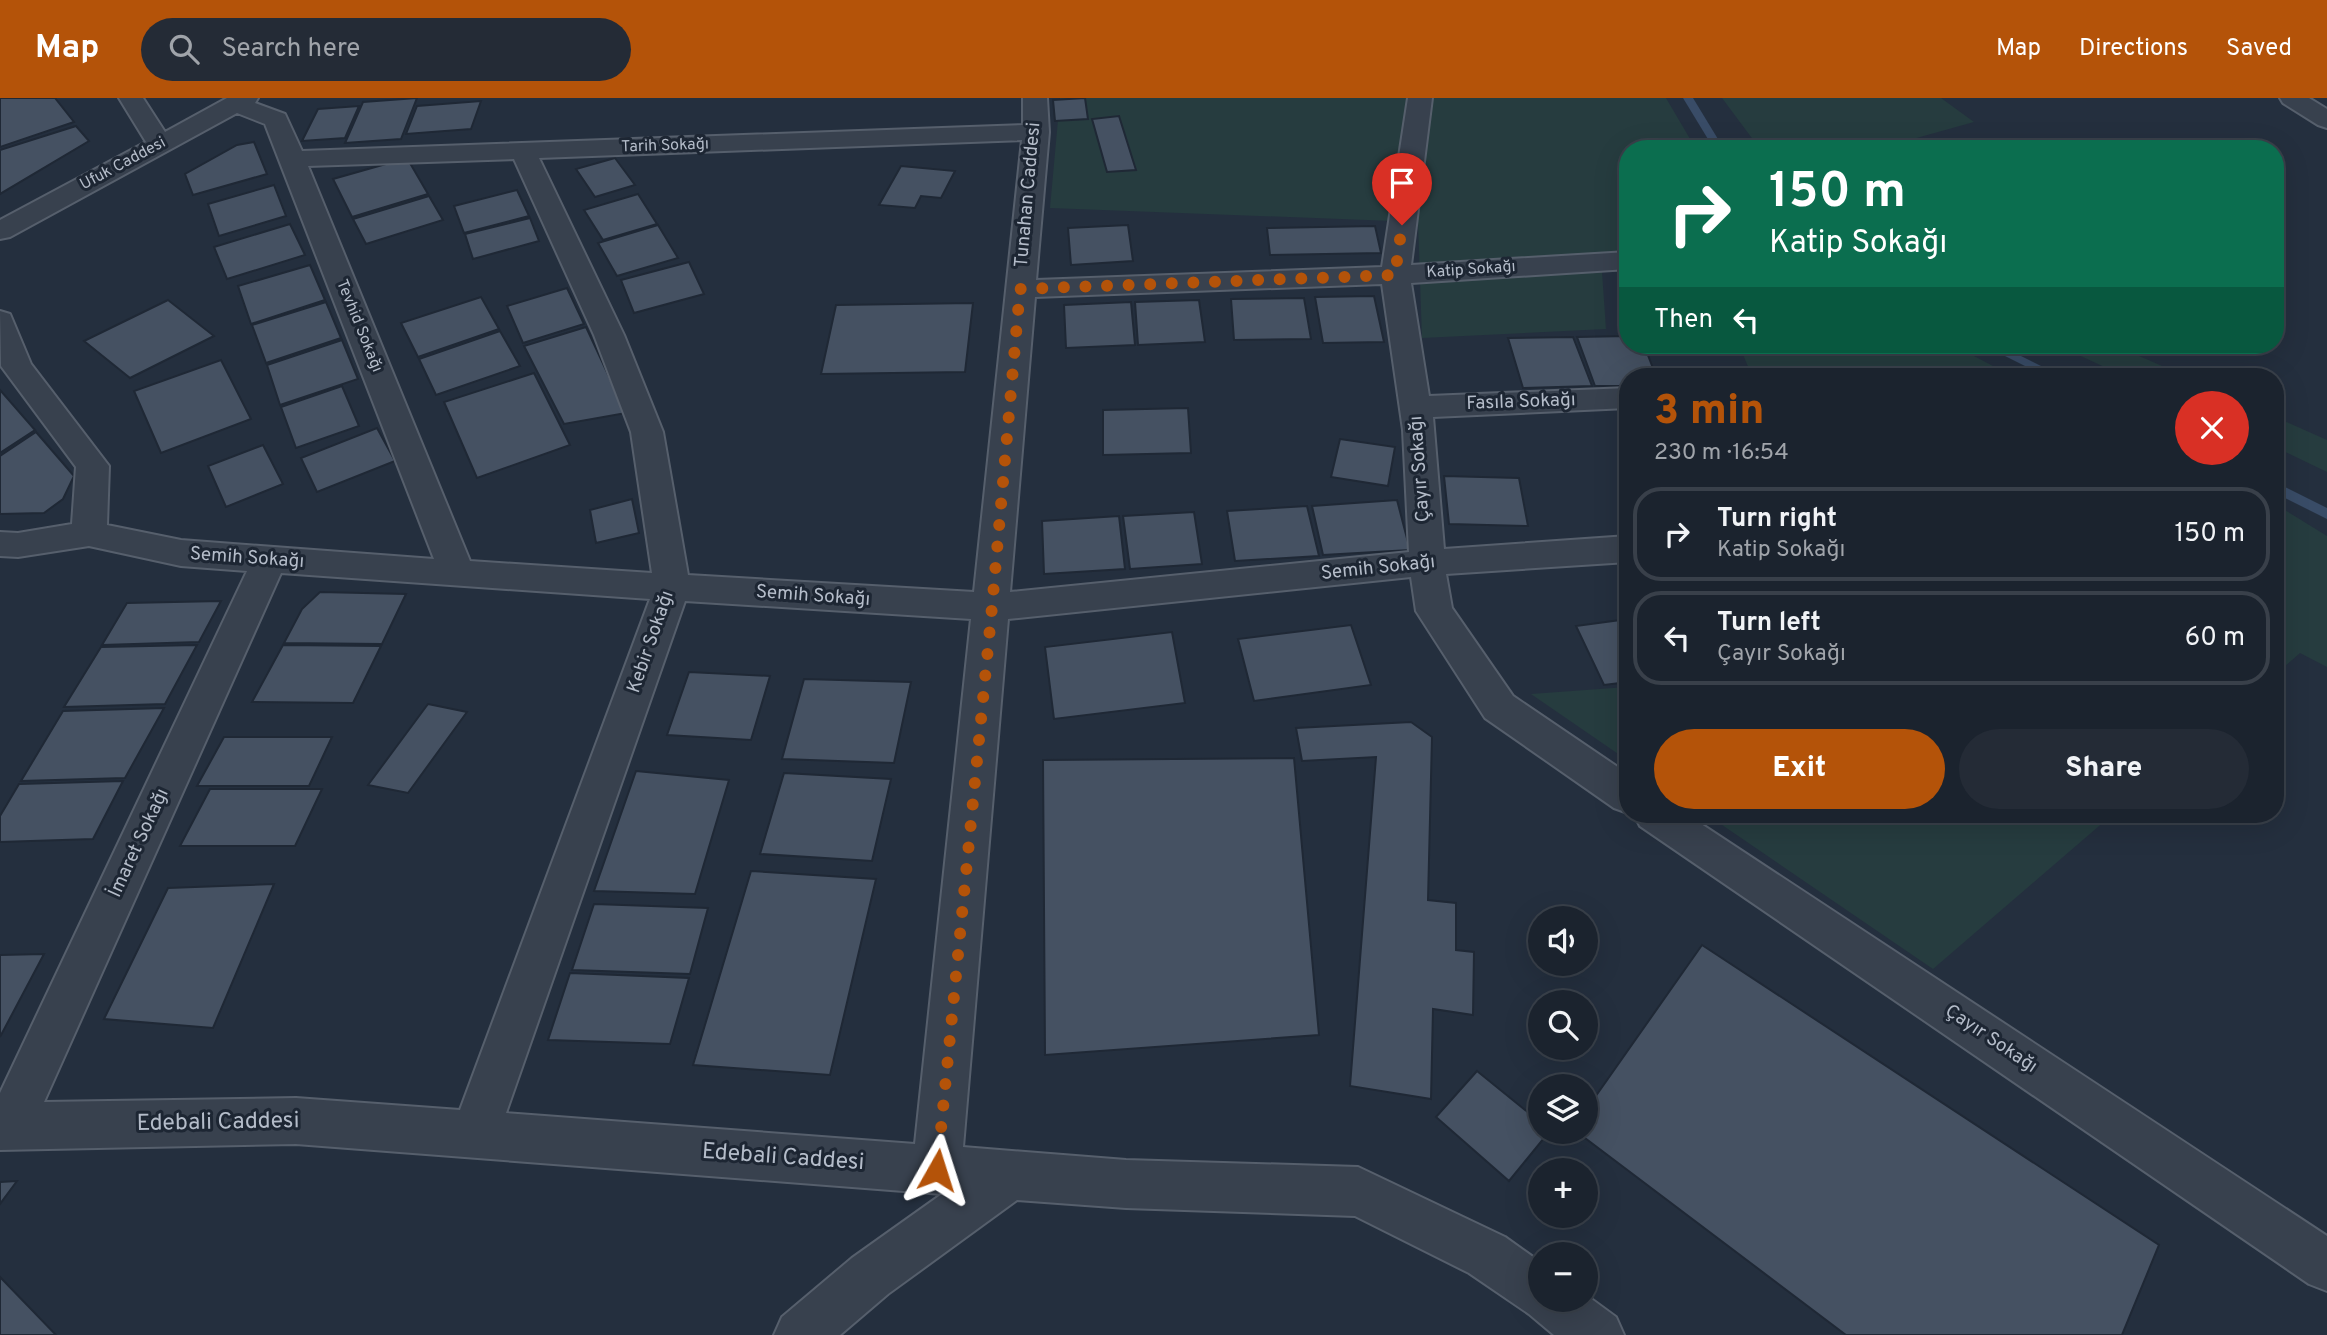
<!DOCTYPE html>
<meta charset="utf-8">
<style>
body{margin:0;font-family:Overpass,sans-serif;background:#242b36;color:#f1f3f6;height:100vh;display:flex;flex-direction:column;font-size:26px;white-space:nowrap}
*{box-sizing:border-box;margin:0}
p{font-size:23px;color:#a0a4aa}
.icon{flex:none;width:38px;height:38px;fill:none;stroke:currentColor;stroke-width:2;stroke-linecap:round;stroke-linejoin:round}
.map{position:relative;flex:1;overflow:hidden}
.drawer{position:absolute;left:1619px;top:270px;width:665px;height:455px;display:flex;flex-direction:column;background:#1b232e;border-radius:28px;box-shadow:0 7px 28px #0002,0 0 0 2px #39404a}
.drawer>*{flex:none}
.banner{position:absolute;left:1619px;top:42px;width:665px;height:214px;border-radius:28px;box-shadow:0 7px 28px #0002,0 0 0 2px #39404a;background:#0b6e4f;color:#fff;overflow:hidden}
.controls{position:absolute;left:1528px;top:808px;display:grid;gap:14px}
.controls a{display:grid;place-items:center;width:70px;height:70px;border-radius:50%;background:#1b232e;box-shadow:0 7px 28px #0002,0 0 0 2px #39404a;font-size:35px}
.pin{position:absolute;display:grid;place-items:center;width:60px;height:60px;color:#fff;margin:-72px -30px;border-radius:50% 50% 50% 0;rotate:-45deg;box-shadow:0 0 7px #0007}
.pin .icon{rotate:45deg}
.me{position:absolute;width:77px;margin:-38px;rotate:6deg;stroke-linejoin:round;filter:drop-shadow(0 0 5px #0008)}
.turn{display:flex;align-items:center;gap:24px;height:147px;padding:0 35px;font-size:32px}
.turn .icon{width:91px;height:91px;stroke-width:2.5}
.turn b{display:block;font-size:49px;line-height:60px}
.then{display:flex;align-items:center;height:66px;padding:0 35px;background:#0003;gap:14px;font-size:26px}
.round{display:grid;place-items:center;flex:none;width:74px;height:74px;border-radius:37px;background:#242b36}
.head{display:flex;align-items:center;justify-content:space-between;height:119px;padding:0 35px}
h1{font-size:42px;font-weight:800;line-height:52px;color:#b45309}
.primary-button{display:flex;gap:14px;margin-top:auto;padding:14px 35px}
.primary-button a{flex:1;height:80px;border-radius:42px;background:#b45309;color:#fff;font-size:28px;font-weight:800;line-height:80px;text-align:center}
.primary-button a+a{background:#242b36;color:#f1f3f6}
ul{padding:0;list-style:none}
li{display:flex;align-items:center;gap:21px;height:94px;margin:0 14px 10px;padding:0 21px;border:4px solid #39404a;border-radius:28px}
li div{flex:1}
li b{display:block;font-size:26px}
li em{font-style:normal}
header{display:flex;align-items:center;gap:42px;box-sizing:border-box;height:98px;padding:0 35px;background:#b45309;color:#fff}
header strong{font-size:33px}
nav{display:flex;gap:38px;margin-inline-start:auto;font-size:24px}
.search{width:490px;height:63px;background:#242b36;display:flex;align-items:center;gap:18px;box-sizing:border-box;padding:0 24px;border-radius:38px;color:#a0a4aa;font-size:26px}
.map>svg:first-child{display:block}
</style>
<header>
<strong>Map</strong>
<div class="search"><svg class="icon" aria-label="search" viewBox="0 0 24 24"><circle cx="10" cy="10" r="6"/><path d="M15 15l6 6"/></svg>Search here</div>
<nav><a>Map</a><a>Directions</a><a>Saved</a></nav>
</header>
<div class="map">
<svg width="2327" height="1237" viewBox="0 0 2327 1237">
<rect width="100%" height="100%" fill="#242f3e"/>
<g fill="#263c3f">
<path d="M 1060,0 L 1666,0 L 1696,51 L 1628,51 L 1627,174 L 1602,174 L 1606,231 L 1422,240 L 1418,124 L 1050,110 Z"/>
<path d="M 1722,0 L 1941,0 L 1974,24 L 1877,51 L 1760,51 Z"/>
<path d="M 1739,247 L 1953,247 L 2012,278 L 1752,278 Z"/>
<path d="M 2057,247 L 2114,247 L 2185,278 L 2124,278 Z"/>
<path d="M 2275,319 L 2327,342 L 2327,374 L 2275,349 Z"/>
<path d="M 2275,406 L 2327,438 L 2327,569 L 2300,555 L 2275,577 Z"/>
<path d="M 1627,589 L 1627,662 L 1531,596 Z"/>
<path d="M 1706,716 L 2113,716 L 1933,871 Z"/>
</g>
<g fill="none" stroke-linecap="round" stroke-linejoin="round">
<g fill="#394c67" fill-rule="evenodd">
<path d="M 1683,0 L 1693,0 L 1724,51 L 1714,51 Z"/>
<path d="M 1983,247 L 1999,247 L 2061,278 L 2045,278 Z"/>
<path d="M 2275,384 L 2327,410 L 2327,421 L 2275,395 Z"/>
</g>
</g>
<g fill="#455162" stroke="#1f2835" stroke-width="2">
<path d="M 0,0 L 55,0 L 74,24 L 0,49 Z"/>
<path d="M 417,0 L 401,41 L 345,45 L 363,4 Z"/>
<path d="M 1085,0 L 1088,21 L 1055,23 L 1053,2 Z"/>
<path d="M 481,3 L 471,31 L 406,36 L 417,8 Z"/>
<path d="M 359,8 L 345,40 L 302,43 L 318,11 Z"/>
<path d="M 1119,18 L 1136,72 L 1107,74 L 1092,21 Z"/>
<path d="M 76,28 L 89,43 L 0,96 L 0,52 Z"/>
<path d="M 254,44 L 267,76 L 193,97 L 185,76 L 237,47 Z"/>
<path d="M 407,60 L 428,96 L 352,119 L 333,81 Z"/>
<path d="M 615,60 L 635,87 L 595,99 L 576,71 Z"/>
<path d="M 901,68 L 955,73 L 941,100 L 921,98 L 915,110 L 879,107 Z"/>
<path d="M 274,87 L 286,118 L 219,138 L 208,106 Z"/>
<path d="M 517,92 L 529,118 L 464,135 L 454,108 Z"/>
<path d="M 638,96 L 657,126 L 603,142 L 584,112 Z"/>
<path d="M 429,98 L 443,122 L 366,146 L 353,121 Z"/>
<path d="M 530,120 L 539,143 L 473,161 L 465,136 Z"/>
<path d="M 290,126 L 305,157 L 227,181 L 214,149 Z"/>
<path d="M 658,127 L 678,160 L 617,178 L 598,145 Z"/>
<path d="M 1128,127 L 1133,163 L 1071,167 L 1068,130 Z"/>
<path d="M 1375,128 L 1381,155 L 1270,157 L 1267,130 Z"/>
<path d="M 689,164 L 704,196 L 634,215 L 621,182 Z"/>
<path d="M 310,167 L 325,202 L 251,226 L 238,188 Z"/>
<path d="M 567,190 L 584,226 L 523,245 L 507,208 Z"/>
<path d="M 1374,198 L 1384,244 L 1323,245 L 1315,199 Z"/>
<path d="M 481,199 L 499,231 L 418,259 L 401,225 Z"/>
<path d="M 1304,200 L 1311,241 L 1234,242 L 1231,201 Z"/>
<path d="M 168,202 L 214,238 L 130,280 L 84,243 Z"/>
<path d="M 1199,202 L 1205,244 L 1138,247 L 1135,204 Z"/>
<path d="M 326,204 L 341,240 L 266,265 L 252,227 Z"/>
<path d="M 1131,204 L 1135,247 L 1066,250 L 1064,207 Z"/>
<path d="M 973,205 L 965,274 L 821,276 L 836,207 Z"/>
<path d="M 586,229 L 626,315 L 564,326 L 524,248 Z"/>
<path d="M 500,233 L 520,268 L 436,297 L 419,261 Z"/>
<path d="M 1628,238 L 1628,247 L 1644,247 L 1656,278 L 1628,278 L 1628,288 L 1595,288 L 1577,239 Z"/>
<path d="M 1573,239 L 1592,288 L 1523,290 L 1508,240 Z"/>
<path d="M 342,242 L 358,281 L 280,307 L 267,267 Z"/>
<path d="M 221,262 L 251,321 L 161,355 L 134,293 Z"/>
<path d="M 534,275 L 570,347 L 477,380 L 444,304 Z"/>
<path d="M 342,288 L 359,328 L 296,350 L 281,309 Z"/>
<path d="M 0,292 L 35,332 L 0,355 Z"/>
<path d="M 1188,310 L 1191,355 L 1103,357 L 1103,312 Z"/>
<path d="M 377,330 L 395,363 L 317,394 L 301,360 Z"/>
<path d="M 36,334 L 74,378 L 63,401 L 44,415 L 0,416 L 0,358 Z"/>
<path d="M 1340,341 L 1395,349 L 1388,388 L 1331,379 Z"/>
<path d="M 263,347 L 283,386 L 226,409 L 208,368 Z"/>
<path d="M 1444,378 L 1519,380 L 1528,428 L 1449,426 Z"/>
<path d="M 632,401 L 639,435 L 596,445 L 590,412 Z"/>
<path d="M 1397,402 L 1410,452 L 1323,457 L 1312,408 Z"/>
<path d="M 1307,408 L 1319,458 L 1235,463 L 1227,413 Z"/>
<path d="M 1194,414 L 1202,466 L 1130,471 L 1123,418 Z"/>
<path d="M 1119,418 L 1125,471 L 1044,476 L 1042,423 Z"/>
<path d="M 320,494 L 406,496 L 382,546 L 284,545 L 302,511 Z"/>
<path d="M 221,503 L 199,544 L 102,547 L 127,505 Z"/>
<path d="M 1628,521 L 1628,584 L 1604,587 L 1576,528 Z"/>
<path d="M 1351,527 L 1371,587 L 1254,603 L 1238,541 Z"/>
<path d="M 1172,534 L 1185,605 L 1054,621 L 1045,549 Z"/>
<path d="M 197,547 L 165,606 L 64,609 L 101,549 Z"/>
<path d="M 283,547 L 381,548 L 353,605 L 252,604 Z"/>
<path d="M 689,574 L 770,578 L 751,642 L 667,637 Z"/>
<path d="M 804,581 L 911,584 L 894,665 L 782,661 Z"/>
<path d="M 428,606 L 467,614 L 408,695 L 368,687 Z"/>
<path d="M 164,610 L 125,680 L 21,683 L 63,613 Z"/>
<path d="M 1411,624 L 1432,639 L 1428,802 L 1456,805 L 1456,852 L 1474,854 L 1473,917 L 1433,911 L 1431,1001 L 1350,988 L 1376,659 L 1302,663 L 1296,630 Z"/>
<path d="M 224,639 L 332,639 L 309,688 L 197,688 Z"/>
<path d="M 1294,660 L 1319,937 L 1045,957 L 1043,662 Z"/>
<path d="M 636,673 L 729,682 L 695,796 L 594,793 Z"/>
<path d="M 784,675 L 891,681 L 872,763 L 760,756 Z"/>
<path d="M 123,683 L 93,741 L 0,744 L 0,718 L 19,686 Z"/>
<path d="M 210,691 L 322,691 L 295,748 L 180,748 Z"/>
<path d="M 751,773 L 876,781 L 830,977 L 693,967 Z"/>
<path d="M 274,786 L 213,930 L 104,921 L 168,790 Z"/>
<path d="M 594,806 L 708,810 L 690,876 L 572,872 Z"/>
<path d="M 1702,847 L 2159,1147 L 2122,1237 L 1846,1237 L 1577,1034 L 1586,1034 L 1586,1012 Z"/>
<path d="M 44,856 L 0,939 L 0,857 Z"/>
<path d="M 570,875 L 689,880 L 670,946 L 548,942 Z"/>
<path d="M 1477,973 L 1540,1024 L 1540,1034 L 1549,1034 L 1509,1083 L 1436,1019 Z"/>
<path d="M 17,1083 L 0,1106 L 0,1084 Z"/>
<path d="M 0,1179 L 56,1237 L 0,1237 Z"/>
</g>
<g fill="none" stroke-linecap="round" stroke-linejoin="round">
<defs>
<g id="minor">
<path d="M 119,0 L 143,0 L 165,34 L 227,0 L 258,0 L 255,5 L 285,16 L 302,53 L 1023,27 L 1023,0 L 1047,0 L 1049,34 L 1036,182 L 1382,169 L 1408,0 L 1432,0 L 1411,167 L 1628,154 L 1628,171 L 1411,185 L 1429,298 L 1628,290 L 1628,310 L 1433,319 L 1444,451 L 1628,438 L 1628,464 L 1446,476 L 1452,510 L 1513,598 L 1628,676 L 1628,715 L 1614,710 L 1485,620 L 1416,513 L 1411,479 L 1008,521 L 963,1049 L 1126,1062 L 1358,1069 L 1505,1139 L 1540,1164 L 1540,1202 L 1586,1202 L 1586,1197 L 1616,1219 L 1624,1237 L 1554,1237 L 1529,1216 L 1469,1175 L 1355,1118 L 1126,1110 L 1017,1102 L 888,1196 L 840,1237 L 774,1237 L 782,1219 L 852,1160 L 942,1096 L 296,1046 L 0,1052 L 0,995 L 247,473 L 181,468 L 89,448 L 18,459 L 0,458 L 0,434 L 18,435 L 72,426 L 76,369 L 1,268 L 0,213 L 10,216 L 31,266 L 109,368 L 107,427 L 181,442 L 434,461 L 265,26 L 237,15 L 10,139 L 0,141 L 0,122 L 146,44 ZM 1022,42 L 974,494 L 688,477 L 663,334 L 624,237 L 539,60 ZM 514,61 L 594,237 L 631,334 L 652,475 L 470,463 L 308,68 ZM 1382,186 L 1403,332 L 1409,454 L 1010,494 L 1035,199 ZM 281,475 L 650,501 L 460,1012 L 296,1000 L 44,1004 ZM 685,503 L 971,521 L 915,1046 L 506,1015 Z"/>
<path d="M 2280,0 L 2309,0 L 2327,11 L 2327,30 L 2318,27 L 2283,5 Z"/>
<path d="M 1634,716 L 1686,716 L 2327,1138 L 2327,1193 L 2309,1186 L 1640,728 Z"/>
</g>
</defs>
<use href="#minor" stroke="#565f6c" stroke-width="4"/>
<use href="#minor" fill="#38414e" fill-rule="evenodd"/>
</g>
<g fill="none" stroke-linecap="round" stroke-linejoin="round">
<path stroke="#b45309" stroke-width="12" stroke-dasharray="0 21.6" d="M 937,1072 L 992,509 L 1020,191 L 1395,177 L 1402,127"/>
</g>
<g text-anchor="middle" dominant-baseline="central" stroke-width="6" stroke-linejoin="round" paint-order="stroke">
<g font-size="16" fill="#b4bcc9" stroke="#1d2633">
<text transform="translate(665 48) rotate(-2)">Tarih Sokağı</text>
<text transform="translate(123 66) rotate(-28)">Ufuk Caddesi</text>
<text transform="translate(1471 172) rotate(-4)">Katip Sokağı</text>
<text transform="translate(359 228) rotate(68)">Tevhid Sokağı</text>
</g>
<g font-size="19" fill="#b4bcc9" stroke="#1d2633">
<text transform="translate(1028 97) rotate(-85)">Tunahan Caddesi</text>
<text transform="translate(1521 304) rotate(-2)">Fasıla Sokağı</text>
<text transform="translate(1420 371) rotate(-94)">Çayır Sokağı</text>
<text transform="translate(247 460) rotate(4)">Semih Sokağı</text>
<text transform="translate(1378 470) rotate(-6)">Semih Sokağı</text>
<text transform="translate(813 498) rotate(4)">Semih Sokağı</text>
<text transform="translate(651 544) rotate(-71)">Kebir Sokağı</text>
<text transform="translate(139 745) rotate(-65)">İmaret Sokağı</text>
<text transform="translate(1991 941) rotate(34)">Çayır Sokağı</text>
</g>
<g font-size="23" fill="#b4bcc9" stroke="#1d2633">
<text transform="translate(218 1025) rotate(-1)">Edebali Caddesi</text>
<text transform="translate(783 1060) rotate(4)">Edebali Caddesi</text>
</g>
</g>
</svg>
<div class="controls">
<a><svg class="icon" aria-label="sound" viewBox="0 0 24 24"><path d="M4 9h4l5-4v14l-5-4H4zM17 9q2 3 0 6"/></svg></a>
<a><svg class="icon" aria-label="search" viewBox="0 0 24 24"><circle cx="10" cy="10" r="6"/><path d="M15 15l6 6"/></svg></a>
<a><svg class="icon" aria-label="layers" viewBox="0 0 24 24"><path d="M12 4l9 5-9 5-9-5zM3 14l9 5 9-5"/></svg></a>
<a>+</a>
<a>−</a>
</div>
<div class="pin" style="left:1402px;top:127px;background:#d93025"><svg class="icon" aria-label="arrive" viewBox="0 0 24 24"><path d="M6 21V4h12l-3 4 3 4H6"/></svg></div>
<svg class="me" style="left:937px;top:1072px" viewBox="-20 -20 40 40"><path d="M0-17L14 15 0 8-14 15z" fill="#b45309" stroke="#fff" stroke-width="4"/></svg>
<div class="banner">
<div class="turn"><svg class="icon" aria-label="right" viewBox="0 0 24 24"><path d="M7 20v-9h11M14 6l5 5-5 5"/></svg><div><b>150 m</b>Katip Sokağı</div></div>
<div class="then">Then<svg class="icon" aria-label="left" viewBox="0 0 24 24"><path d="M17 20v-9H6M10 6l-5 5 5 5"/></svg></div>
</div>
<section class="drawer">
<div class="head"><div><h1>3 min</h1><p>230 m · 16:54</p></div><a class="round" style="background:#d93025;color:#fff"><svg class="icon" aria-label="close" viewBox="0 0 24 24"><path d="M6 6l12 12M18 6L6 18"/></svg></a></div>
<ul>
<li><svg class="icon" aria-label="right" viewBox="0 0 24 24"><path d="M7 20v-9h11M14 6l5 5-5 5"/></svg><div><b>Turn right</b><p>Katip Sokağı</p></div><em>150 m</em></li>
<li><svg class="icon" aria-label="left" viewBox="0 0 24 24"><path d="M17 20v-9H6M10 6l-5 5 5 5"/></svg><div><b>Turn left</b><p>Çayır Sokağı</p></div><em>60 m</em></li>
</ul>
<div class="primary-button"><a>Exit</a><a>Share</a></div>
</section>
</div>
